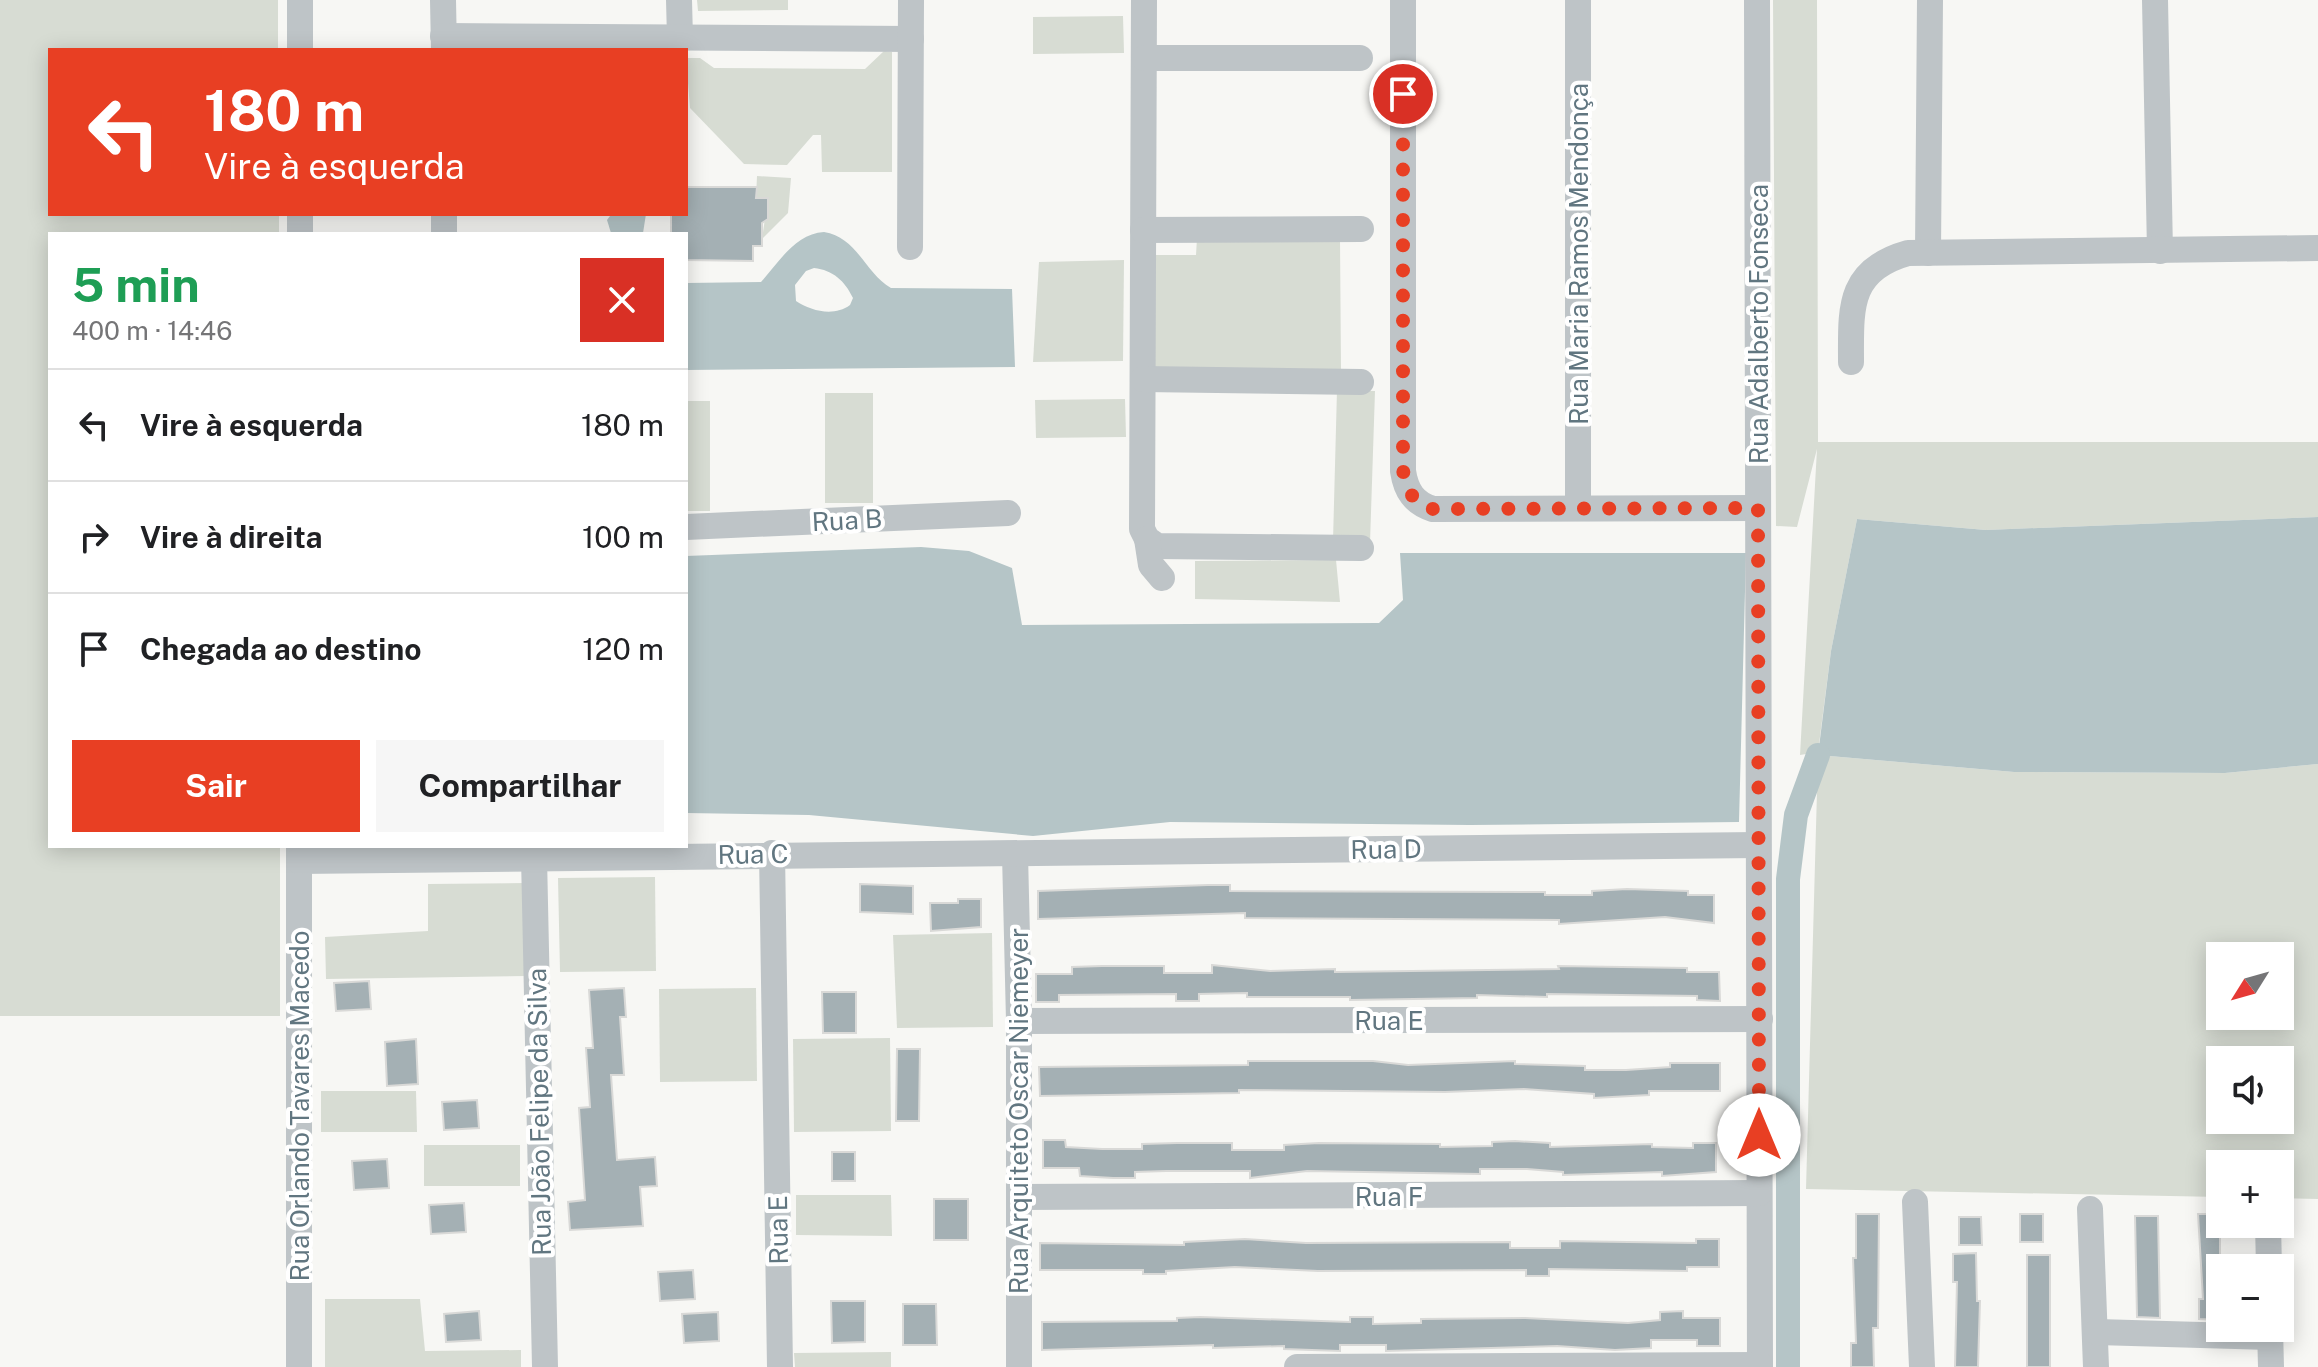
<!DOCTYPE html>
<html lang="pt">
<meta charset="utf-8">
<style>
body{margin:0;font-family:"Public Sans",sans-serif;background:#f6f6f6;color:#202124;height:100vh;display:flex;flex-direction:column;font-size:30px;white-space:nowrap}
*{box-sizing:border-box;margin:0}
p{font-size:26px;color:#757577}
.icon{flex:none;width:44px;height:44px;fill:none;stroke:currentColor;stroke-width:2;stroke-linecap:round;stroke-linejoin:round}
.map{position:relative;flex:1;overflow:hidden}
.panel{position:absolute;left:48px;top:232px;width:640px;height:616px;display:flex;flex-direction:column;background:#fff;border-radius:0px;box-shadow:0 4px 20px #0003}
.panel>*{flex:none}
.hud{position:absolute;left:48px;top:48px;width:640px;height:168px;border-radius:0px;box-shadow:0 4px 20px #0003;background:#e83f23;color:#fff;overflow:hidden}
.needle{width:52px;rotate:233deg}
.tools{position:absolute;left:2206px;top:942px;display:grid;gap:16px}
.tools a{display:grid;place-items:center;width:88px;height:88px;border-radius:0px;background:#fff;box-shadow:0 4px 20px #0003;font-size:40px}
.pin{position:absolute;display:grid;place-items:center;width:68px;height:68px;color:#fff;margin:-34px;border:4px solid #fff;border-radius:50%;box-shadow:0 2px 8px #0007}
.me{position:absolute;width:88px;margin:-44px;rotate:0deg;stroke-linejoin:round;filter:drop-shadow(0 0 6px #0008)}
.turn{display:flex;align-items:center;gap:28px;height:168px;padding:0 24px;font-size:36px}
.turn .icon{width:104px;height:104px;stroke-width:2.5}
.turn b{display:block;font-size:56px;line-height:68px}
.round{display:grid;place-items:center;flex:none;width:84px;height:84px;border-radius:0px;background:#f6f6f6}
.headline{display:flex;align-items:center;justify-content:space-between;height:136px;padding:0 24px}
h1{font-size:48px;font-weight:700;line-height:60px;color:#1e9e55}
.action{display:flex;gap:16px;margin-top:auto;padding:16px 24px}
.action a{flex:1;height:92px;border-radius:0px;background:#e83f23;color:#fff;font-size:32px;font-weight:700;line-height:92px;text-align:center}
.action a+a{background:#f6f6f6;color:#202124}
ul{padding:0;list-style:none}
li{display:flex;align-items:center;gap:24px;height:112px;padding:0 24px;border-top:2px solid #e0e0e0}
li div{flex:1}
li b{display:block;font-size:30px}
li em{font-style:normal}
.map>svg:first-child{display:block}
</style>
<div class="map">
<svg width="2318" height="1367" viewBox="0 0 2318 1367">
<rect width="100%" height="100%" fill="#f7f7f4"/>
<g fill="#d7dcd3" fill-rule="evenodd">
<path d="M 0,0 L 278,0 L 278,50 L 50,50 L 50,214 L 279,214 L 279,234 L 50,234 L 50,846 L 280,846 L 280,1016 L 0,1016 Z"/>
<path d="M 697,0 L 788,0 L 788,10 L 698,11 Z"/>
<path d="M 1773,0 L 1817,0 L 1818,442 L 2318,442 L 2318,517 L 1986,530 L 1857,519 L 1831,651 L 1818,752 L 1800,755 L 1817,449 L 1797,527 L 1776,526 Z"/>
<path d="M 1123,16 L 1124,53 L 1033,54 L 1033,17 Z"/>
<path d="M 884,51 L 892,52 L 892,172 L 822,172 L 821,135 L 813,135 L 787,165 L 744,164 L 690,108 L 686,58 L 700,58 L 714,68 L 865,69 Z"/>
<path d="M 757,176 L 791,178 L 788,213 L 762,239 L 768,198 L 756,198 Z"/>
<path d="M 1197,238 L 1340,239 L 1341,372 L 1155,371 L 1155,255 L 1196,255 Z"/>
<path d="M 1124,260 L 1123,361 L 1033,362 L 1039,262 Z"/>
<path d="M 1337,390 L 1375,391 L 1370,543 L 1333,541 Z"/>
<rect x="825" y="393" width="48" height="110"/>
<path d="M 1125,399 L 1126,437 L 1036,438 L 1035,400 Z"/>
<rect x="686" y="401" width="24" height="110"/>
<path d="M 1336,560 L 1340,602 L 1195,599 L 1195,561 Z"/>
<path d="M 1818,755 L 2014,772 L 2225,773 L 2318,764 L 2318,1199 L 2280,1198 L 2280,1164 L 2220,1164 L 2220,1197 L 1806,1189 ZM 2220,956 L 2280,956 L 2280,1016 L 2220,1016 ZM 2220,1060 L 2280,1060 L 2280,1120 L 2220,1120 Z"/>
<path d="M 655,877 L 656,971 L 560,972 L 558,878 Z"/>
<path d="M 525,883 L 526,976 L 326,979 L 325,937 L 428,931 L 428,884 Z"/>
<path d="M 992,933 L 993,1027 L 897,1028 L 893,935 Z"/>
<path d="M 756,988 L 757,1081 L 660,1082 L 659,989 Z"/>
<path d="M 890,1038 L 891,1131 L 794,1132 L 793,1039 Z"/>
<path d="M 321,1091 L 416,1091 L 417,1132 L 321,1132 Z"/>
<rect x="424" y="1145" width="96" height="41"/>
<path d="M 796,1195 L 891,1195 L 892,1236 L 796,1235 Z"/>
<path d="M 325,1299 L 420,1299 L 425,1351 L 521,1350 L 521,1367 L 325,1367 Z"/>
<path d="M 891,1352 L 891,1367 L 795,1367 L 794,1353 Z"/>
</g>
<g fill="#b5c5c7" fill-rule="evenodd">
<path d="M 624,214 L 646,214 L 643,233 L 611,233 L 607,220 L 610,216 Z"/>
<path d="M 824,232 C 857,237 865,273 891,288 L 1012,289 L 1015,367 L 686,370 L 686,283 L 761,282 C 779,262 795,234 824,232 ZM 814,268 C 833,270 845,281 853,298 L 850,305 C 834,317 811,311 796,301 L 795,285 L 806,271 Z"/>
<path d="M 2318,517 L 2318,764 L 2225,773 L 2014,772 L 1818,755 L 1831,651 L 1857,519 L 1986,530 Z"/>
<path d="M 921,547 L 969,551 L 1012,568 L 1022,625 L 1379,623 L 1403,600 L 1400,553 L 1746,553 L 1739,822 L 1470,825 L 1170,822 L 1033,836 L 809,815 L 686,813 L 686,556 Z"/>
</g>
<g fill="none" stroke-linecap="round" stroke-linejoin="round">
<path stroke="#b5c5c7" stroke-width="24" d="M 1788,1367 L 1788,879 L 1796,815 L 1818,755"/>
</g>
<g fill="#a4b0b4" stroke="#d9d9d7" stroke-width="2">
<path d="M 687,187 L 757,187 L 756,198 L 768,198 L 768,219 L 762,223 L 762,246 L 753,246 L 753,261 L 686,260 L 686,234 L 671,234 L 671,214 L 686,214 Z"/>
<path d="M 860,884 L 913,886 L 913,914 L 860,912 Z"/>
<path d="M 1208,885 L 1230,885 L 1230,891 L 1545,892 L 1545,895 L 1592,895 L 1592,891 L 1627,889 L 1688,891 L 1688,895 L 1714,895 L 1714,923 L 1665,917 L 1559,924 L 1559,920 L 1245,918 L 1245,913 L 1038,919 L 1038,891 Z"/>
<path d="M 958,899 L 981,899 L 981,927 L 931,931 L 930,903 L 958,903 Z"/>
<path d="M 1212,965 L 1270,971 L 1335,969 L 1335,972 L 1559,969 L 1558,966 L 1687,968 L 1687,972 L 1719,972 L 1720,1001 L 1697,1000 L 1697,996 L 1547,994 L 1547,997 L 1477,995 L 1477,998 L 1350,1000 L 1350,997 L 1247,997 L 1247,993 L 1199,994 L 1199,1001 L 1176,1001 L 1176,994 L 1059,995 L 1059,1002 L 1036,1002 L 1036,974 L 1072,974 L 1072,967 L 1102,966 L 1164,966 L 1164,973 L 1212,973 Z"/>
<path d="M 369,981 L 371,1009 L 336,1011 L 334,983 Z"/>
<path d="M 624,988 L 626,1017 L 620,1017 L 624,1075 L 611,1075 L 617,1160 L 655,1157 L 657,1186 L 640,1187 L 643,1226 L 570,1230 L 568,1202 L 585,1200 L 579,1108 L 590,1107 L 586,1048 L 593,1048 L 589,990 Z"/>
<path d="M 822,992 L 856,992 L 856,1033 L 823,1033 Z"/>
<path d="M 416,1039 L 418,1084 L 387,1086 L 385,1042 Z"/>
<path d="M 897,1049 L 920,1049 L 919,1121 L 896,1121 Z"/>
<path d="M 1248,1061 L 1373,1061 L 1408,1065 L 1515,1061 L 1515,1064 L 1585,1066 L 1585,1070 L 1626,1070 L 1670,1067 L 1670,1063 L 1720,1063 L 1720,1091 L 1649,1091 L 1649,1095 L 1594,1098 L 1594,1094 L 1524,1089 L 1445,1092 L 1239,1090 L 1239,1093 L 1040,1096 L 1039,1067 L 1248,1065 Z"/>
<path d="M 477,1100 L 479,1128 L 444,1130 L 442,1102 Z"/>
<path d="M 1043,1140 L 1065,1140 L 1066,1147 L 1102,1149 L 1142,1149 L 1142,1144 L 1177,1143 L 1232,1143 L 1232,1150 L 1284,1150 L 1284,1145 L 1319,1143 L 1440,1144 L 1440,1147 L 1492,1146 L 1492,1142 L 1515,1141 L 1550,1143 L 1550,1147 L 1652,1144 L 1652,1147 L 1693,1148 L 1693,1143 L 1716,1143 L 1716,1172 L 1662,1176 L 1662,1172 L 1563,1175 L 1563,1172 L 1527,1169 L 1480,1169 L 1480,1174 L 1307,1171 L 1250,1178 L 1250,1171 L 1166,1171 L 1135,1172 L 1135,1178 L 1113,1178 L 1080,1176 L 1079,1168 L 1043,1168 Z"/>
<rect x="832" y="1152" width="23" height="29"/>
<path d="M 387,1159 L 389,1188 L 354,1190 L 352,1161 Z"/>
<rect x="934" y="1199" width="34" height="41"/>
<path d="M 464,1203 L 466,1232 L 431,1234 L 429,1205 Z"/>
<path d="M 1856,1214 L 1879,1214 L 1878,1328 L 1873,1328 L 1874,1367 L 1851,1367 L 1851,1343 L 1856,1343 L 1853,1258 L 1856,1258 Z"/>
<rect x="2020" y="1214" width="23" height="28"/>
<path d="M 2198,1214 L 2220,1214 L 2220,1320 L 2199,1319 L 2199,1299 L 2203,1299 Z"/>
<path d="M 2135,1216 L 2158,1216 L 2160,1318 L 2137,1317 Z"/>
<path d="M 1959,1217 L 1981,1217 L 1982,1245 L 1959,1245 Z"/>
<path d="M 1245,1239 L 1306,1243 L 1510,1242 L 1510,1248 L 1560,1248 L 1560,1241 L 1696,1243 L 1696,1239 L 1719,1239 L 1719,1267 L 1687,1267 L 1687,1271 L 1549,1269 L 1549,1276 L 1526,1276 L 1526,1270 L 1318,1271 L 1235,1267 L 1166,1271 L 1166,1274 L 1143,1274 L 1143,1270 L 1040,1270 L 1040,1243 L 1184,1245 L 1184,1242 Z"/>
<path d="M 1976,1253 L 1977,1301 L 1980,1301 L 1978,1367 L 1955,1367 L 1957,1282 L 1953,1282 L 1953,1254 Z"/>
<rect x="2027" y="1255" width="23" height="112"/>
<path d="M 693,1270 L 695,1299 L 660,1301 L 658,1272 Z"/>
<path d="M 831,1301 L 865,1301 L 865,1342 L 832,1343 Z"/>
<path d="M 903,1304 L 936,1304 L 937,1345 L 903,1345 Z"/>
<path d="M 479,1311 L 481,1340 L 446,1342 L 444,1314 Z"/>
<path d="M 1683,1311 L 1683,1318 L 1720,1318 L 1720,1346 L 1697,1346 L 1697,1340 L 1651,1340 L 1651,1348 L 1615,1350 L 1557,1346 L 1386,1351 L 1386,1345 L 1340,1345 L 1340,1351 L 1284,1349 L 1284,1346 L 1213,1348 L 1213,1345 L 1042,1350 L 1042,1322 L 1177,1321 L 1177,1318 L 1200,1317 L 1350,1322 L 1350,1317 L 1373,1317 L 1373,1324 L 1421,1323 L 1421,1319 L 1525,1318 L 1628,1323 L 1660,1320 L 1660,1312 Z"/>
<path d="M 718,1312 L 719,1341 L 684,1343 L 682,1314 Z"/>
</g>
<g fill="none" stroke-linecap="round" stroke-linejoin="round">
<g stroke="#bec4c7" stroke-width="26">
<path d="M 443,0 L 444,50"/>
<path d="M 679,0 L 680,38"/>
<path d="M 1144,0 L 1142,529 L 1147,539 L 1157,546 L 1361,548"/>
<path d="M 1403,0 L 1403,471 C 1406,491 1414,503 1433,509 L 1758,508"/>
<path d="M 1757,0 L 1760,1367"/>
<path d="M 2155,0 L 2160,251"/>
<path d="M 443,36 L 911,39"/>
<path d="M 300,50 L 300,0"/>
<path d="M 1144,58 L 1360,58"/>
<path d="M 444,214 L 444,234"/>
<path d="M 1143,230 L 1361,229"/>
<path d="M 300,234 L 300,214"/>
<path d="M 910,247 L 911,0"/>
<path d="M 1928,253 L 1930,0"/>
<path d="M 1851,362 C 1851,309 1847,270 1908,253 L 2318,248"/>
<path d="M 1143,379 L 1361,382"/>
<path d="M 1578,507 L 1578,0"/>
<path d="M 686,527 L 1008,513"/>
<path d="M 1147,539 L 1151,565 L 1162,578"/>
<path d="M 299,846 L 299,1367"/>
<path d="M 772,853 L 780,1367"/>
<path d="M 1015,854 L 1019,1021 L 1019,1367"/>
<path d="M 534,857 L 545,1367"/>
<path d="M 299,861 L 1758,845"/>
<path d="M 1019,1021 L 1760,1019"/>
<path d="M 1020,1197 L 1759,1193"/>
<path d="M 1915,1202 L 1922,1367"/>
<path d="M 2090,1209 L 2096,1367"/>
<path d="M 2268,1224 L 2269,1268"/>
<path d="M 2270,1328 L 2271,1367"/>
<path d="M 2097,1332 L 2270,1337"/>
<path d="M 1297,1367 L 1760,1365"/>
</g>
</g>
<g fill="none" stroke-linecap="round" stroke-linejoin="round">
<path stroke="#e83f23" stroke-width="14" stroke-dasharray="0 25.2" d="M 1403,94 L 1403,471 L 1413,498 L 1433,509 L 1758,508 L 1759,1135"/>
</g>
<g text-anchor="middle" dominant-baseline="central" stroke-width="8" stroke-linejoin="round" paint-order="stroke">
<g font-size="26" fill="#617680" stroke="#fff">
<text transform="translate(1578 254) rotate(-90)">Rua Maria Ramos Mendonça</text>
<text transform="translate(1758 324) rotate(-90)">Rua Adalberto Fonseca</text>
<text transform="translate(847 520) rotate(-3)">Rua B</text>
<text transform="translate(1386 849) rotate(-1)">Rua D</text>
<text transform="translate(753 854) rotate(-1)">Rua C</text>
<text x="1389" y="1020">Rua E</text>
<text transform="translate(299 1106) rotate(-90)">Rua Orlando Tavares Macedo</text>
<text transform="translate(1018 1111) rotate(-90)">Rua Arquiteto Oscar Niemeyer</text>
<text transform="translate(539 1112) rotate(-91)">Rua João Felipe da Silva</text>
<text x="1389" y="1196">Rua F</text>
<text transform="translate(778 1230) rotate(-91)">Rua E</text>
</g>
</g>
</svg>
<div class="tools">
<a><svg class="needle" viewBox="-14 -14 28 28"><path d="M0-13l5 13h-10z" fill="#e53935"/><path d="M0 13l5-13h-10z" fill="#757577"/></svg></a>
<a><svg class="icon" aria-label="sound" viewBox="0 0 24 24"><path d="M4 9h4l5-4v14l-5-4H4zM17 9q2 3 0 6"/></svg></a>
<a>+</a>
<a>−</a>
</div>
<div class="pin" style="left:1403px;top:94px;background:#d93025"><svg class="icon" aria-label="arrive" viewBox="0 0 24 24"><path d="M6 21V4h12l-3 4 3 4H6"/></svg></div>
<svg class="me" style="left:1759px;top:1135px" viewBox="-20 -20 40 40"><circle r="19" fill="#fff"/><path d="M0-13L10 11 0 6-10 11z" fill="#e83f23"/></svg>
<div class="hud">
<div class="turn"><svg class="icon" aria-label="left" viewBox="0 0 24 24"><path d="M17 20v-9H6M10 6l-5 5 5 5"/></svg><div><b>180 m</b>Vire à esquerda</div></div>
</div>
<section class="panel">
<div class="headline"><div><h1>5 min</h1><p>400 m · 14:46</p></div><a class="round" style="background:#d93025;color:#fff"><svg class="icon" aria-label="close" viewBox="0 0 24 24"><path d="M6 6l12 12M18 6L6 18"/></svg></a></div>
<ul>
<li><svg class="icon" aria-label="left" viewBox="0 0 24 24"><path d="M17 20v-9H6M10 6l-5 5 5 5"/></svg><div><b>Vire à esquerda</b></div><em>180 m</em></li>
<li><svg class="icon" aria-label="right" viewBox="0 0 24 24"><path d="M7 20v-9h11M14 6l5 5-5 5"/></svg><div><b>Vire à direita</b></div><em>100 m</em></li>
<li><svg class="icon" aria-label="arrive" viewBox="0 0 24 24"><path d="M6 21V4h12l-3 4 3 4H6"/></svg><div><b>Chegada ao destino</b></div><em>120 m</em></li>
</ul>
<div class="action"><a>Sair</a><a>Compartilhar</a></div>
</section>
</div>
